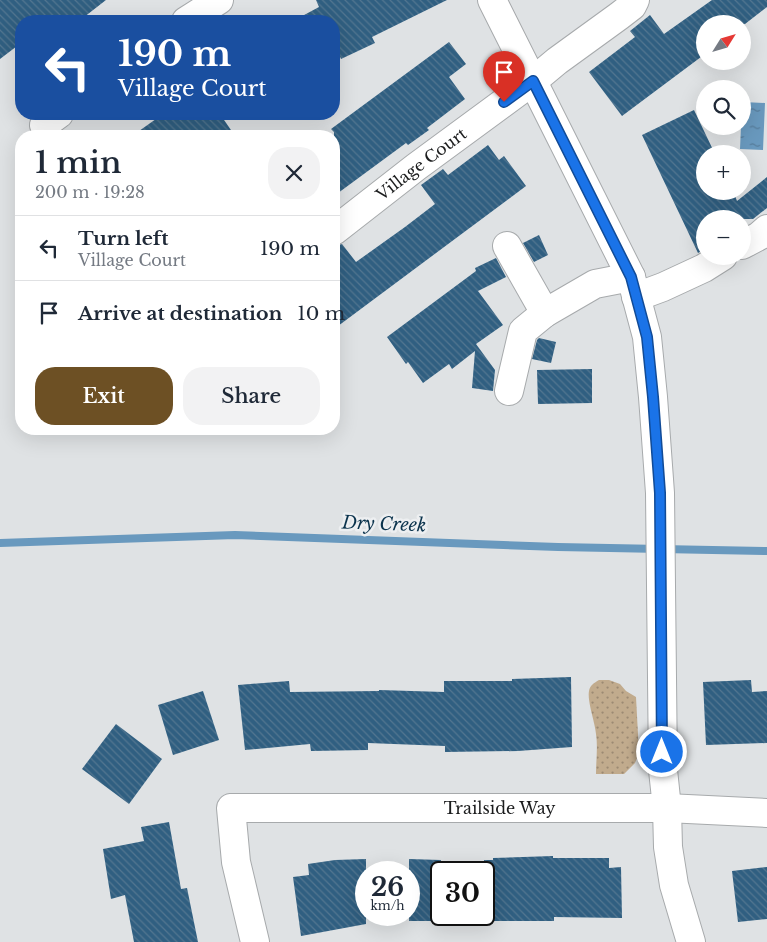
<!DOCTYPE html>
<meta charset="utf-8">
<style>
body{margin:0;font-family:"Libre Baskerville",serif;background:#f2f2f3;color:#1f2937;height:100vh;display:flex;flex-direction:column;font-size:19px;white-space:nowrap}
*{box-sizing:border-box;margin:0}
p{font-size:16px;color:#747a83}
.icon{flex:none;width:28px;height:28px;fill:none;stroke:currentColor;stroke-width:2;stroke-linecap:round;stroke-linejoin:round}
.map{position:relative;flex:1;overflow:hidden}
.details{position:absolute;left:15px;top:130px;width:325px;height:305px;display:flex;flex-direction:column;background:#fff;border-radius:20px;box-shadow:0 5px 20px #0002}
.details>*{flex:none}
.guide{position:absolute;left:15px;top:15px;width:325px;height:105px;border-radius:20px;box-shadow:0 5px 20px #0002;background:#1a4fa0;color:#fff;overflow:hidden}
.needle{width:32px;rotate:53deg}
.fabs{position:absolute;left:696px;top:15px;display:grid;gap:10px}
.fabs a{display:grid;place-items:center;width:55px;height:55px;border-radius:50%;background:#fff;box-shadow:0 5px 20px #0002;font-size:25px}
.speed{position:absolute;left:355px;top:861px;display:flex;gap:10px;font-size:25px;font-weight:700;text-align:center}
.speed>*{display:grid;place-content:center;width:65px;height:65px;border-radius:50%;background:#fff;box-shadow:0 5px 20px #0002;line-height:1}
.speed small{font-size:12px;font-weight:400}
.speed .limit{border:2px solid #111;border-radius:8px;background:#fff;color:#111}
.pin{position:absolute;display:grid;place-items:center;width:42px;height:42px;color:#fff;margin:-51px -21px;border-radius:50% 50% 50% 0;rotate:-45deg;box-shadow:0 0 5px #0007}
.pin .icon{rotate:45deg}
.me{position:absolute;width:55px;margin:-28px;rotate:0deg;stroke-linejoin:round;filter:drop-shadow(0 0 4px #0008)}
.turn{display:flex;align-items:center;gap:18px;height:105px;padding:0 20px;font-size:22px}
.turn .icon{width:65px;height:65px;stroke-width:2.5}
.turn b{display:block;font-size:35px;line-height:42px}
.round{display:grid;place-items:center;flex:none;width:52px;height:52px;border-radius:20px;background:#f2f2f3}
.head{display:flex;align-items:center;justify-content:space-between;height:85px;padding:0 20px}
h1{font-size:30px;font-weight:600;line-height:38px}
.action{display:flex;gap:10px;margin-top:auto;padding:10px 20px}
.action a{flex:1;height:58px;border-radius:20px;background:#6d5024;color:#fff;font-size:20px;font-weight:600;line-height:58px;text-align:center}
.action a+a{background:#f2f2f3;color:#1f2937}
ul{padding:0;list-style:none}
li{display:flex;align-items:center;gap:15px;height:65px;padding:0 20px;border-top:1px solid #e0e1e3}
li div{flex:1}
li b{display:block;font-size:19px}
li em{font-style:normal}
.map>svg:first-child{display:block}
</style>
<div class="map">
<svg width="767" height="942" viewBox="0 0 767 942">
<defs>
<pattern id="grass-dots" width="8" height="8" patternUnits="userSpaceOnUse" patternTransform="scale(1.25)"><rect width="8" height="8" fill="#c1ab8d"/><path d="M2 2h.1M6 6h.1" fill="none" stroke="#9c8a73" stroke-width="1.8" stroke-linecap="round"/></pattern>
<pattern id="water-ripples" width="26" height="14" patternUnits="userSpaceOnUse" patternTransform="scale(1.25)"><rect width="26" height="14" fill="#6999be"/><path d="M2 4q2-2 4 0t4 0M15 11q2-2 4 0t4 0" fill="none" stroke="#567c9a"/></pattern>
<pattern id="building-back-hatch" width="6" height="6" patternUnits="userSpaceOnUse" patternTransform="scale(1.25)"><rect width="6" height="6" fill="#305f81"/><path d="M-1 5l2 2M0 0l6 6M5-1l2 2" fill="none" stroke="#537690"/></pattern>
</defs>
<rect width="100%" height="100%" fill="#dfe2e4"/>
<path fill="url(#grass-dots)" d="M 599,680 L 609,680 L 620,684 L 626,691 L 636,697 L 639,753 L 635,763 L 624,774 L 596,774 C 596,761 598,747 596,734 C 595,722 587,701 589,691 C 590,685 594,683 599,680 Z"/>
<path fill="url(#water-ripples)" d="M 743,102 L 765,103 L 763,150 L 740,149 L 741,126 L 742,126 Z"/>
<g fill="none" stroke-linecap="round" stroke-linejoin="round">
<path stroke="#6999be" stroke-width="8" d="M 0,543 L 235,535 L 558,547 L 767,551"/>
</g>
<g fill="url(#building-back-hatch)">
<path d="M 0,0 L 106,0 L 79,21 L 21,21 L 21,43 L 0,59 Z"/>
<path d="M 316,0 L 447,0 L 372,37 L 375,43 L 341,59 L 334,43 L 334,21 L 293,21 L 319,7 Z"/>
<path d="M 712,0 L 767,0 L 767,7 L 745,24 L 705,24 L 705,54 L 622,116 L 589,72 L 635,37 L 630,31 L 650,15 L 664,34 Z"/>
<path d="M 449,42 L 466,64 L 449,77 L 465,99 L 427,128 L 429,130 L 408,145 L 406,143 L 334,196 L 334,132 L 331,129 Z"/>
<path d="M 694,110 L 715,154 L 705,154 L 705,191 L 733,191 L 737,201 L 767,177 L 767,208 L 753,219 L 705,219 L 705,249 L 698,253 L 642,135 Z"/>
<path d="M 163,114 L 220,114 L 235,136 L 132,136 Z"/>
<path d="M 488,145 L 499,160 L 504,156 L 526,186 L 334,329 L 334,246 L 342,244 L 356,262 L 405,227 L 435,204 L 421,185 L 443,169 L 448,175 Z"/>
<path d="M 539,235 L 548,255 L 534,262 L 523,243 Z"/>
<path d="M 496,258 L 506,277 L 478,291 L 503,325 L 476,344 L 495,370 L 493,391 L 472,388 L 475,351 L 452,369 L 449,364 L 423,383 L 408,362 L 406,364 L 387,337 L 476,271 L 475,268 Z"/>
<path d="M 539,338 L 556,342 L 551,363 L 532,359 L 537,340 Z"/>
<path d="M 592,369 L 592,403 L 538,404 L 537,370 Z"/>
<path d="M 571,677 L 572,747 L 518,751 L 445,752 L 445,746 L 368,743 L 368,750 L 311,751 L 310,744 L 245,750 L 238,685 L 289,681 L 290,692 L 379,691 L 379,690 L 444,692 L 444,681 L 512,681 L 512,679 Z"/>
<path d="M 751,680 L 752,692 L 767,691 L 767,743 L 706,745 L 703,682 Z"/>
<path d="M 203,691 L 219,740 L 173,755 L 158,705 Z"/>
<path d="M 116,724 L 162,759 L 129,804 L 82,769 Z"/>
<path d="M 169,822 L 181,889 L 187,888 L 198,942 L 134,942 L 125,895 L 111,899 L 103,849 L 144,841 L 141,827 Z"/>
<path d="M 553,856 L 553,858 L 609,858 L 609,868 L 621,867 L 622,918 L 554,917 L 554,921 L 484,921 L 484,860 L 493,860 L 493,858 Z"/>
<path d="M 366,859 L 366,924 L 301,936 L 293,877 L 309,875 L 308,864 L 335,860 Z"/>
<path d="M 409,859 L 441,860 L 441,921 L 409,921 Z"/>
<path d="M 767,867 L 767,919 L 738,922 L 732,871 Z"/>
</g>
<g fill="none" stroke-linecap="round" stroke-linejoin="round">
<defs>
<g id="minor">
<path d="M 492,0 L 631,277 L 647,337 L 653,397 L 660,493 L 663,770 L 667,808 L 668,847 L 674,885 L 691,942"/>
<path d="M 186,21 L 219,0"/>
<path d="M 44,125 L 59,114"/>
<path id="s1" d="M 334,231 L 416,167 L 533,81 L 557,61 L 619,16 L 632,6 L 635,0"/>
<path d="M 742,245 L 759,236 L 767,229"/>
<path d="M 507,246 L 545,313"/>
<path d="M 636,297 L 663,287 L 704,268 L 723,256"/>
<path d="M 509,391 L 523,331 L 545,313 L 595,284 L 631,277"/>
<path id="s2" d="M 255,942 L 236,862 L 231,808 L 667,808 L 767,813"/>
</g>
</defs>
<use href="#minor" stroke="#a7aaac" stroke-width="30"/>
<use href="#minor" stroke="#fff" stroke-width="28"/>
</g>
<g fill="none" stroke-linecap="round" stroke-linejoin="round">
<defs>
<path id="route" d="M 504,102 L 533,81 L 631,277 L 647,337 L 653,397 L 660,493 L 662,752"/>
</defs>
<use href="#route" stroke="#114b97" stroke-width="12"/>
<use href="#route" stroke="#1a73e8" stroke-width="9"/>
</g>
<g text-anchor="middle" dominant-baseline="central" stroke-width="5" stroke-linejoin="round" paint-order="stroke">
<g font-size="16" fill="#1b1c1d" stroke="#edeff1">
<text stroke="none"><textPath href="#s1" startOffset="110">Village Court</textPath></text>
<text stroke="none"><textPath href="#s2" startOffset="405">Trailside Way</textPath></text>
</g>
<g font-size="18" font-style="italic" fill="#0b334d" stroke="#edeff1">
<text transform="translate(384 524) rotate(2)">Dry Creek</text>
</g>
</g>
</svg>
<div class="fabs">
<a><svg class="needle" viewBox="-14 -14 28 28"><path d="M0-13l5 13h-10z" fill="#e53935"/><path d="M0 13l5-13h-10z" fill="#747a83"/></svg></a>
<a><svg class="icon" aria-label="search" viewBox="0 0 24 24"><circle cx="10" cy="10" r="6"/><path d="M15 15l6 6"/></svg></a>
<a>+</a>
<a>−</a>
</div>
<div class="speed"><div>26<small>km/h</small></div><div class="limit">30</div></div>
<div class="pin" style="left:504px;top:102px;background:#d93025"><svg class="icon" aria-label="arrive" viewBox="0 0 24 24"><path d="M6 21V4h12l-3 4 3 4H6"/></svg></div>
<svg class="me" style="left:662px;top:752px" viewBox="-20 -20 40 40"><circle r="17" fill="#1a73e8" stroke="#fff" stroke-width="3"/><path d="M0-11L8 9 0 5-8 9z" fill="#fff"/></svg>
<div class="guide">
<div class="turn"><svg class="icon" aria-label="left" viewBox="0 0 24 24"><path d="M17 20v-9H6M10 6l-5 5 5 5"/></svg><div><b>190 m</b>Village Court</div></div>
</div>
<section class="details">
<div class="head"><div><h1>1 min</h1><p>200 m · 19:28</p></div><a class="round"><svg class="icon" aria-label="close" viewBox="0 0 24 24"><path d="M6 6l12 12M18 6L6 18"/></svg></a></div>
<ul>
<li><svg class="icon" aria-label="left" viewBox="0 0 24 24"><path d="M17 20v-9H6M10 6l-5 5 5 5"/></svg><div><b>Turn left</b><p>Village Court</p></div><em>190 m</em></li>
<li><svg class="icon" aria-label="arrive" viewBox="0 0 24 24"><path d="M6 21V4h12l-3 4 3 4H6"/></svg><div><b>Arrive at destination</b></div><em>10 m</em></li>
</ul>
<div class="action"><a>Exit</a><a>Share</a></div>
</section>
</div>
